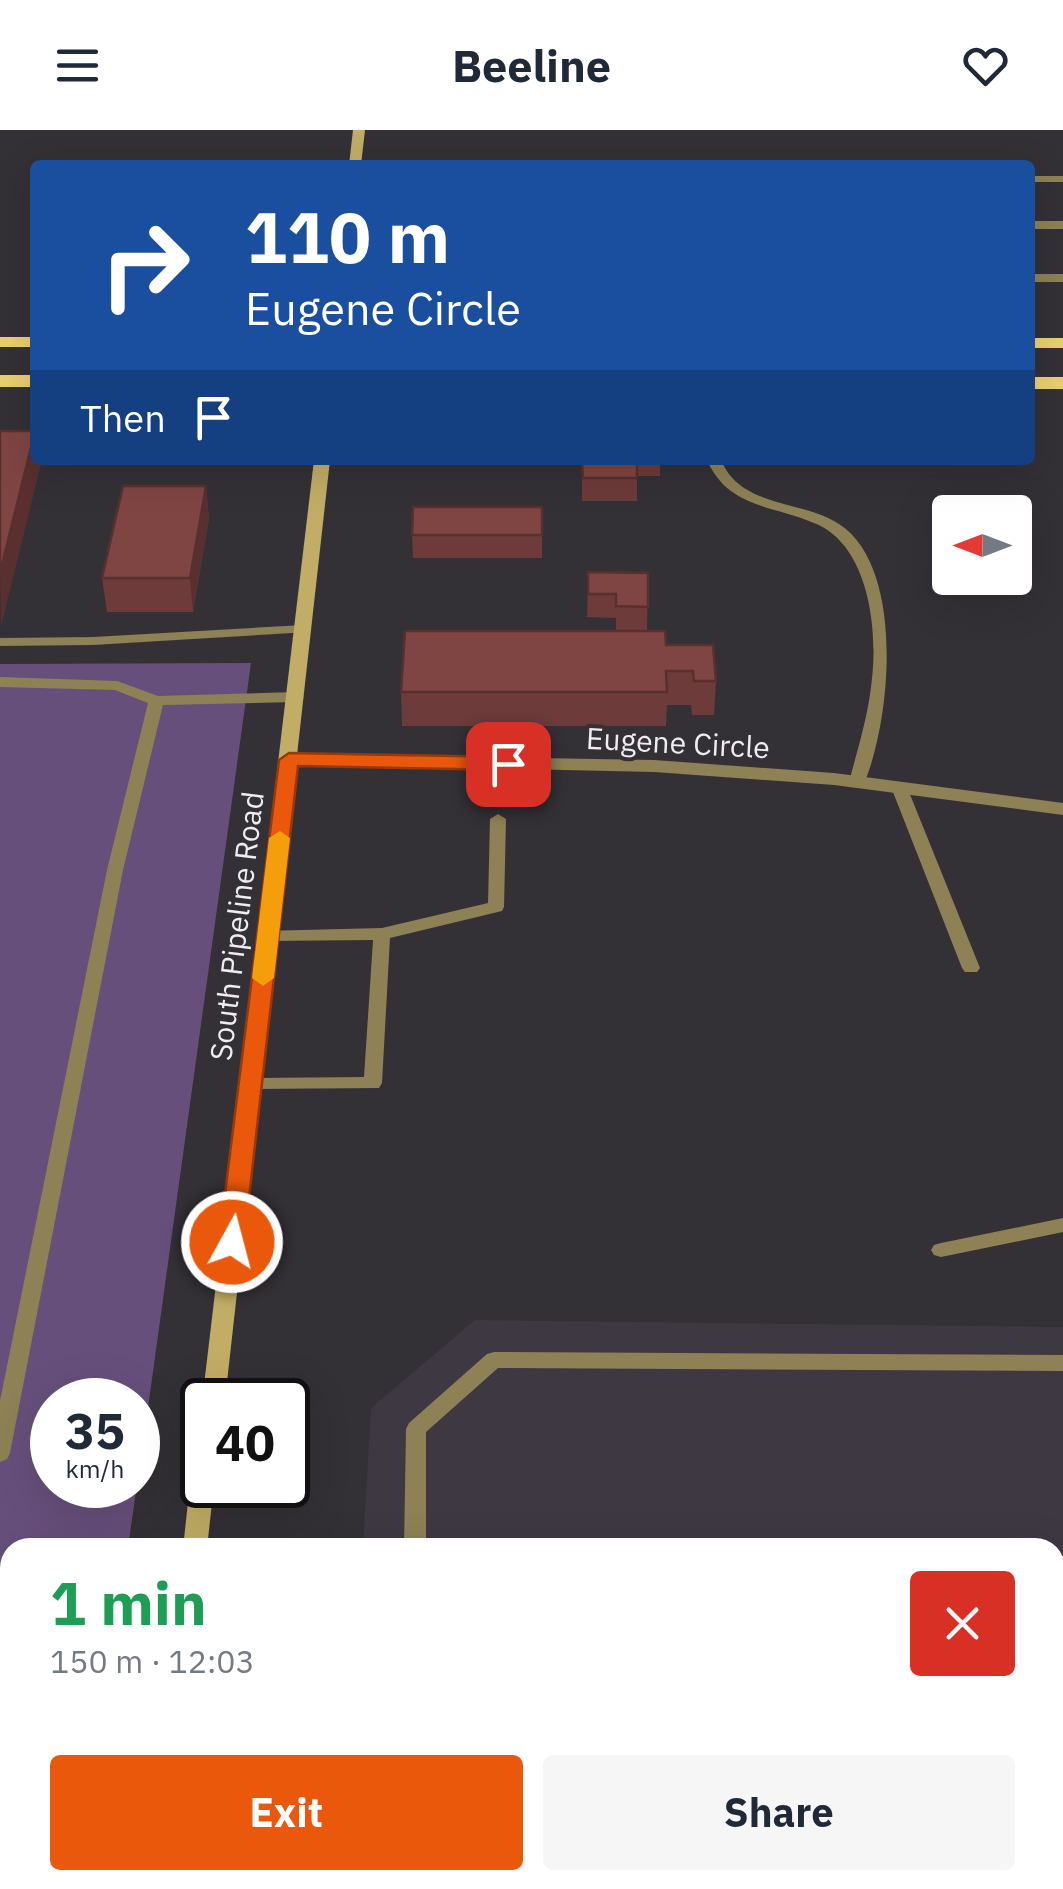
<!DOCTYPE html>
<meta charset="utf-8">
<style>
body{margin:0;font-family:"IBM Plex Sans",sans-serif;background:#f6f6f7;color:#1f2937;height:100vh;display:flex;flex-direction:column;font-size:38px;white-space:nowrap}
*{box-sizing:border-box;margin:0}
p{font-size:32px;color:#747a83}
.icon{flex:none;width:55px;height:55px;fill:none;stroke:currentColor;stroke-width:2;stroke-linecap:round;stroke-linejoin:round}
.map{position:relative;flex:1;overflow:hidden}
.drawer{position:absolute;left:0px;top:1408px;width:1065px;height:352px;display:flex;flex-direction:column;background:#fff;border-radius:30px 30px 0 0;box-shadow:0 10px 40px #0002}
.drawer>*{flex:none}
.guide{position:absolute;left:30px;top:30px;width:1005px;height:305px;border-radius:10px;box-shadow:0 10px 40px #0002;background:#1a4fa0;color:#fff;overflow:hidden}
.needle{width:65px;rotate:270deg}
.controls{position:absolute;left:932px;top:365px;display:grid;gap:20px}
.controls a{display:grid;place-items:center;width:100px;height:100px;border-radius:10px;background:#fff;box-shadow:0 10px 40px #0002;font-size:50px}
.speed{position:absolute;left:30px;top:1248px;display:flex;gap:20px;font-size:50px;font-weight:700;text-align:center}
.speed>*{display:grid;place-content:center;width:130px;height:130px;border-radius:50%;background:#fff;box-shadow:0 10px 40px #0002;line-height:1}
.speed small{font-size:25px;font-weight:400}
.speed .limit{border:5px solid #111;border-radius:15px;background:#fff;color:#111}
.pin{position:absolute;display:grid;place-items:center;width:85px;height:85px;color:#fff;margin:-42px;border-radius:20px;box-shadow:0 5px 15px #0006}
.me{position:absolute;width:110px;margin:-55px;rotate:7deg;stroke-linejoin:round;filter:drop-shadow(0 0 8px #0008)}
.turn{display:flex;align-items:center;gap:35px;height:210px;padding:0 50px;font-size:45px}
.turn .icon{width:130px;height:130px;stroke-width:2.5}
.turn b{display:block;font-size:70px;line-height:85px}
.then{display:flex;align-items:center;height:95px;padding:0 50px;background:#0003;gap:20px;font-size:38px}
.round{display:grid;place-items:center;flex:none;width:105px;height:105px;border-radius:10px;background:#f6f6f7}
.head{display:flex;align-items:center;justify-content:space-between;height:170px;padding:0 50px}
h1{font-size:60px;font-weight:700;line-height:75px;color:#1e9e55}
.action{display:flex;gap:20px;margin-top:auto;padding:20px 50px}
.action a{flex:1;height:115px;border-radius:10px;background:#ea580c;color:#fff;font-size:40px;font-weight:700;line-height:115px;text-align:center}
.action a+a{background:#f6f6f7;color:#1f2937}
header{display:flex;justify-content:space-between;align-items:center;height:130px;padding:0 50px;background:#fff;font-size:45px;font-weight:700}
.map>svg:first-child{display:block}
</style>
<header><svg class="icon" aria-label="menu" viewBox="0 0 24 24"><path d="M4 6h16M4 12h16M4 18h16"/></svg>Beeline<svg class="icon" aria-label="heart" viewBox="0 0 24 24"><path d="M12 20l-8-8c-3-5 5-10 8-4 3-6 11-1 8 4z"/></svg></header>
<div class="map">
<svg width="1063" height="1759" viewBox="0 0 1063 1759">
<rect width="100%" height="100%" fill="#333036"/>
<path fill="#3e3843" d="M 475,1190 L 1063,1197 L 1063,1759 L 387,1759 L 379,1750 L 1055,1750 L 1055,1418 L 363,1418 L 371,1278 Z"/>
<path fill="#674f7b" d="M 251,533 L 138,1350 L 138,1270 L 52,1270 L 52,1355 L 137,1355 L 128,1417 L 10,1418 L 10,1750 L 82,1750 L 81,1759 L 0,1759 L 0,534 Z"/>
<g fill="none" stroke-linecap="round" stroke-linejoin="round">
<g fill="#8d8155" fill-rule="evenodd">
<rect x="1030" y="46" width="33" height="6"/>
<rect x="1030" y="91" width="33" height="8"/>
<rect x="1030" y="144" width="33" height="8"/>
<path d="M 707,330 L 721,330 C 741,378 800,369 839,394 C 906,437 891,593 863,656 L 851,656 L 849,652 C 858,618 869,583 872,548 C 878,497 868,414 814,393 C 772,375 728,378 707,330 Z"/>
<path d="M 304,495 L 309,496 L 309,502 L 93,515 L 0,516 L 0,508 L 93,507 Z"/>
<path d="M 0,547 L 117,551 L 158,566 L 296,562 L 304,567 L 296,572 L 163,575 L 123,740 L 10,1323 L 7,1329 L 0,1332 L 0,1271 L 107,740 L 148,573 L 115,560 L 0,557 Z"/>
<path d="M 899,652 L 907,657 L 980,838 L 977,842 L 965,842 L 962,838 L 891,657 Z"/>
<path d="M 498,684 L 506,689 L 504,777 L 502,781 L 390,808 L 382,953 L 379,958 L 244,959 L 241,954 L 250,948 L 364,947 L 373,810 L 268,811 L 260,805 L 262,801 L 382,798 L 488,773 L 490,689 Z"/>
<path d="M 1063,1088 L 1063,1102 L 941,1127 L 934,1125 L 931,1120 L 934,1115 L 941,1113 Z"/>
<path d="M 494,1222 L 1063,1225 L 1063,1241 L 498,1238 L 426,1302 L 426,1418 L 404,1418 L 406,1299 L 409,1293 L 487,1224 Z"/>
<path d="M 1055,1746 L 1063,1747 L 1063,1759 L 622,1759 L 616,1750 L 1055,1750 Z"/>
</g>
<path fill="#8d8155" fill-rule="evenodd" d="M 289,624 L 654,630 L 834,643 L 1063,673 L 1063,685 L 834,655 L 654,642 L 283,634 L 280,630 Z"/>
<g fill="#c2ad66" fill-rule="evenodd">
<path d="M 353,0 L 365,0 L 361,35 L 349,35 Z"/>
<path d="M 314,330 L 330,330 L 225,1270 L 202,1272 Z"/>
<path d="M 202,1344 L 202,1355 L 214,1355 L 207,1418 L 183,1418 L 190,1354 L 194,1347 Z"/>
<path d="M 140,1750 L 168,1750 L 167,1759 L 139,1759 Z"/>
</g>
<g fill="#eacf71" fill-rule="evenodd">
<rect x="0" y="207" width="35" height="10"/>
<rect x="1030" y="208" width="33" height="10"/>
<rect x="0" y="245" width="35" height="12"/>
<rect x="1030" y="247" width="33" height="12"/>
</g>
</g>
<g fill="#6c3b3a">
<path d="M 582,330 L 670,330 L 670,332 L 660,332 L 660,346 L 637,346 L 637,371 L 582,371 Z"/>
<path d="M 206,356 L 209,389 L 193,482 L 107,482 L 102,448 Z"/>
<path d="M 542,377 L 542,428 L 413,428 L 412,405 Z"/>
<path d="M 942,390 L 950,390 L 950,448 L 1003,448 L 1002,453 L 936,453 L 932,430 L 935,407 L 940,407 Z"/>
<path d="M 588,442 L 648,443 L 647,501 L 616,500 L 616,488 L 587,487 Z"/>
<path d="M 666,515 L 716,551 L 714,585 L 692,585 L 691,575 L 667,575 L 666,596 L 402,596 L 401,562 Z"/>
</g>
<g fill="#58302f">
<path d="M 35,306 L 35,330 L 41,330 L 41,334 L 1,497 L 0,443 Z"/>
<path d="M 206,356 L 209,389 L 193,482 L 190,448 Z"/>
</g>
<g fill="#7e4543" stroke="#58302f" stroke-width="2.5">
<path d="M 0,301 L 35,301 L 0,443 Z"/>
<path d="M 582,330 L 637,330 L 637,348 L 583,348 Z"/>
<path d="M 123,356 L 206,356 L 190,448 L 102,448 Z"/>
<path d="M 413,377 L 542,377 L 542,405 L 412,405 Z"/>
<path d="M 942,390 L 950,390 L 950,429 L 939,429 L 935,407 L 946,407 Z"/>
<path d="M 588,442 L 648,443 L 648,477 L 616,476 L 616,464 L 588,464 Z"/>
<path d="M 405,501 L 665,501 L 666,515 L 713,515 L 716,551 L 694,551 L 693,541 L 666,541 L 667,562 L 401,562 Z"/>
</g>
<path fill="#ea580c" stroke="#983908" stroke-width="2.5" d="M 289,623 L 508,627 L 518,634 L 508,640 L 298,636 L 244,1112 L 232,1122 L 219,1112 L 279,630 Z"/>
<path fill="#f59e0b" d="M 280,701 L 290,708 L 274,848 L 263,856 L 252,848 L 269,708 Z"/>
<g text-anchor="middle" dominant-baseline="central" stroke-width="8" stroke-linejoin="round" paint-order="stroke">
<g font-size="30" fill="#efedf1" stroke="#333036">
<text transform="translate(678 612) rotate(3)">Eugene Circle</text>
<text transform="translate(236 796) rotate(-83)">South Pipeline Road</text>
</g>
</g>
</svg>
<div class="controls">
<a><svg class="needle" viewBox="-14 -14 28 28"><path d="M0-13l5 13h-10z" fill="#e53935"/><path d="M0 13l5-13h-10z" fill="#747a83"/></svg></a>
</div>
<div class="speed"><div>35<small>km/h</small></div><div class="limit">40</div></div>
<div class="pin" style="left:508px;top:634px;background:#d93025"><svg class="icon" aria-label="arrive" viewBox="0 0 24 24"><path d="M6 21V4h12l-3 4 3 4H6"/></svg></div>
<svg class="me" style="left:232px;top:1112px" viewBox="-20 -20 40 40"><circle r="17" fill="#ea580c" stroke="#fff" stroke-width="3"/><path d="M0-11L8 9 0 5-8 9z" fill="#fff"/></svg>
<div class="guide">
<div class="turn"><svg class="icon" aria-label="right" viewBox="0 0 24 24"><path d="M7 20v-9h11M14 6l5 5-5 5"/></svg><div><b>110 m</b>Eugene Circle</div></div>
<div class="then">Then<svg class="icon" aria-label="arrive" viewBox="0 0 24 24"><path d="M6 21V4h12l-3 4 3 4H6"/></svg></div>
</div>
<section class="drawer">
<div class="head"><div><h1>1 min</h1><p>150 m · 12:03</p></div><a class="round" style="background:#d93025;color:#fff"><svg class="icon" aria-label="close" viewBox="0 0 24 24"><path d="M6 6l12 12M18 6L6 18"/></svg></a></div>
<div class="action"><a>Exit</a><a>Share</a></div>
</section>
</div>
